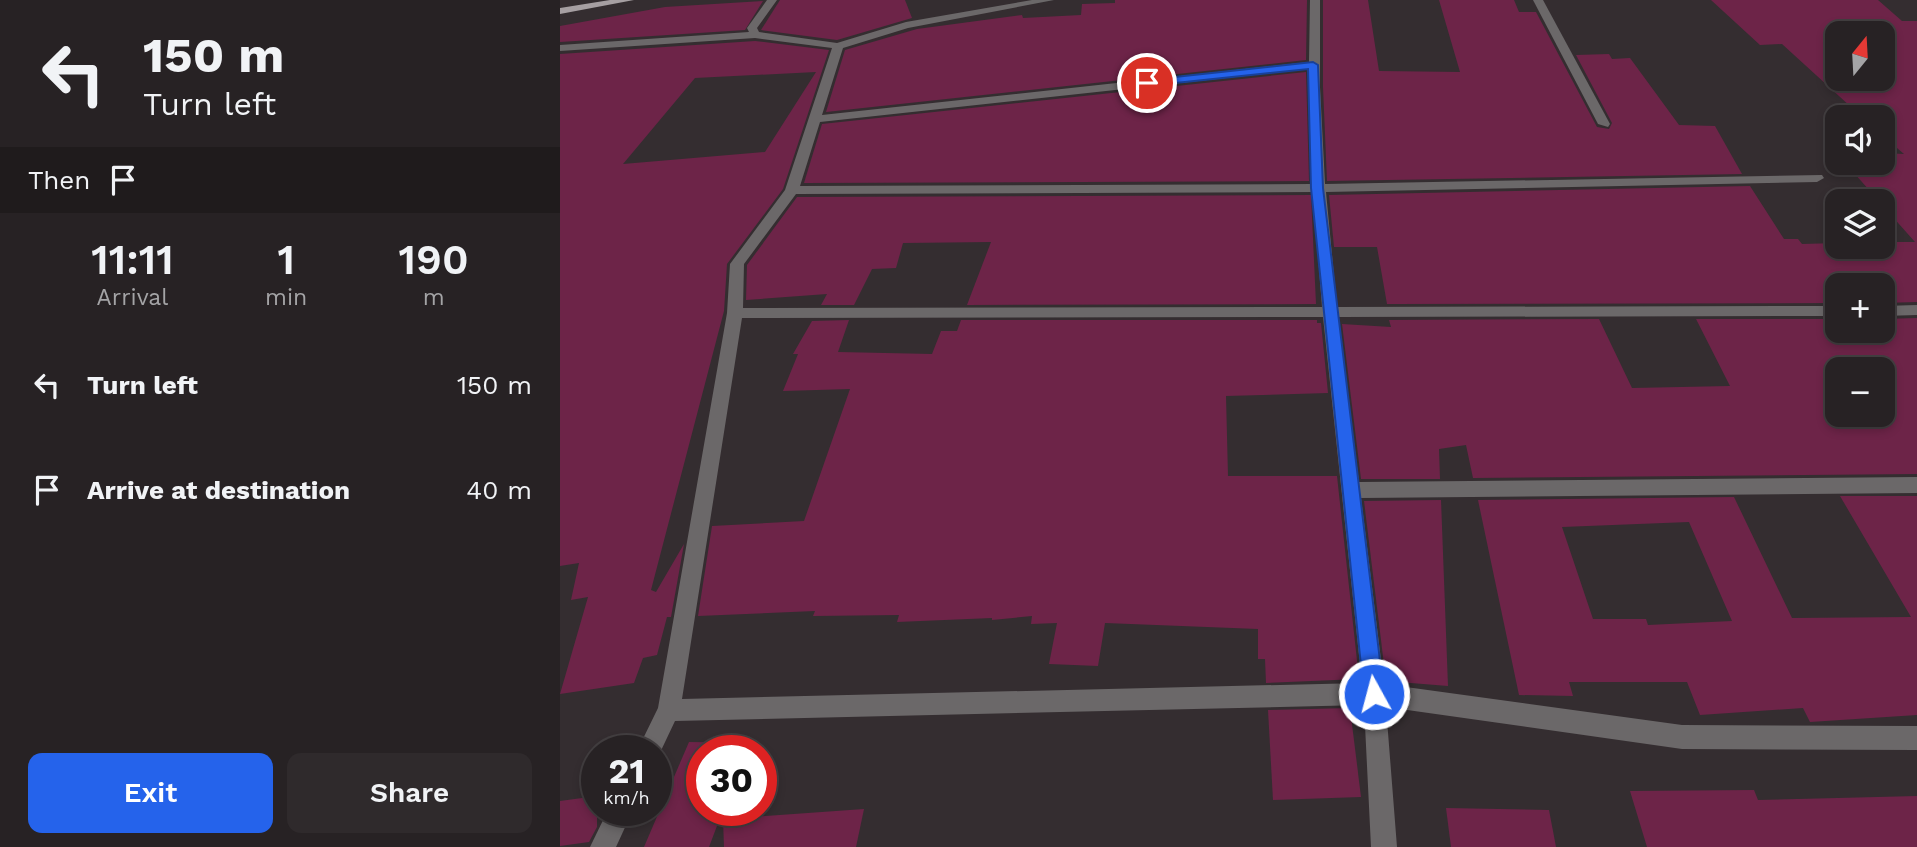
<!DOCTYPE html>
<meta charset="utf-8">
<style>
body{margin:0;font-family:"Work Sans",sans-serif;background:#2f2a2c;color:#f1f3f6;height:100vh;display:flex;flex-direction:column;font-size:26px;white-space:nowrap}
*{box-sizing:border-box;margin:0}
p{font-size:23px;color:#a4a4a6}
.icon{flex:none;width:38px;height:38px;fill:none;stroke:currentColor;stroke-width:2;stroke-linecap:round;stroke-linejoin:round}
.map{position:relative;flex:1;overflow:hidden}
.details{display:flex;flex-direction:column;background:#272224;width:560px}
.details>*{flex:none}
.hud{background:#272224;color:#f1f3f6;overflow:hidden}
.needle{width:46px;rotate:18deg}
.controls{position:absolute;left:1265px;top:21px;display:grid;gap:14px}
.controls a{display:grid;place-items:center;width:70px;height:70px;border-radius:14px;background:#272224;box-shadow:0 4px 10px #0003,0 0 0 2px #433f41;font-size:35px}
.speed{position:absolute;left:21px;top:735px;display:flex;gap:14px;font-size:35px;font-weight:700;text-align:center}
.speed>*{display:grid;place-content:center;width:91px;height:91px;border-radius:50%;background:#272224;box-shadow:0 4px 10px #0003,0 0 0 2px #433f41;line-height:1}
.speed small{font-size:18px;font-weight:400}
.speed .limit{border:10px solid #d22;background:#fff;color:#111}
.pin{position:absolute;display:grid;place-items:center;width:60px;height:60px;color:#fff;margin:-30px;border:4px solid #fff;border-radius:50%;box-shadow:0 2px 7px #0007}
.me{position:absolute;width:77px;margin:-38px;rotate:353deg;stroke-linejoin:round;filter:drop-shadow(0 0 5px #0008)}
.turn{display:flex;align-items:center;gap:24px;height:147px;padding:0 28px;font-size:32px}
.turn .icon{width:91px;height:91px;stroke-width:2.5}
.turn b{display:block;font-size:49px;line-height:60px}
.then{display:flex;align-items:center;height:66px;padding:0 28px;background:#0003;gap:14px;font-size:26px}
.eta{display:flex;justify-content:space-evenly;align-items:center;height:119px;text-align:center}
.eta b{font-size:42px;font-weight:600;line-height:49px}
.primary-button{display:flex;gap:14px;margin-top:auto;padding:14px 28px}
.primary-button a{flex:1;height:80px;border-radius:14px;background:#2563eb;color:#fff;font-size:28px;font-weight:600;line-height:80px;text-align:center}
.primary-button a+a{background:#2f2a2c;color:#f1f3f6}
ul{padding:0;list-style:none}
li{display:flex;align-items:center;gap:21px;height:105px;padding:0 28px}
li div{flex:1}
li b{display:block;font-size:26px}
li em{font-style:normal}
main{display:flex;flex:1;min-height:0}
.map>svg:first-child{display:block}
</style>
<main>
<section class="details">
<div class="hud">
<div class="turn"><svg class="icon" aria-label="left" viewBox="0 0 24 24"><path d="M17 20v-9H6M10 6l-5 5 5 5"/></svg><div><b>150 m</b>Turn left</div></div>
<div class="then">Then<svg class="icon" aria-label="arrive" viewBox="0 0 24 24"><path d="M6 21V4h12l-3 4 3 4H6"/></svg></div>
</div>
<div class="eta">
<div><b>11:11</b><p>Arrival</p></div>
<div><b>1</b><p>min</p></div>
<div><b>190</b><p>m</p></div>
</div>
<ul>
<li><svg class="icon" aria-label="left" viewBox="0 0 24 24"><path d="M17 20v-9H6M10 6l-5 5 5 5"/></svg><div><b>Turn left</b></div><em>150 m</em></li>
<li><svg class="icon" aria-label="arrive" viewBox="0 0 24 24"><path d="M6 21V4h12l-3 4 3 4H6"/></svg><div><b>Arrive at destination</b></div><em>40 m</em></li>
</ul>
<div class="primary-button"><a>Exit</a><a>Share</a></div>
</section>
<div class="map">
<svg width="1357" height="847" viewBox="0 0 1357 847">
<rect width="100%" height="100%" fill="#342d30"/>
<g fill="#6d2448" fill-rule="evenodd">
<path d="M 220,0 L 345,0 L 352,18 L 277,40 L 201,30 Z"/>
<path d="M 555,0 L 747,0 L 746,60 L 266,112 L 285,50 L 357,29 L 462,15 L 463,18 L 521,15 L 522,4 L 555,3 Z"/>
<path d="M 763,0 L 808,0 L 819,71 L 900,72 L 879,0 L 954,0 L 959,12 L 976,12 L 1037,127 L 1049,129 L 1052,123 L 1016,55 L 1049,54 L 1052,59 L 1070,58 L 1119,125 L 1155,126 L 1182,174 L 767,181 L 763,87 Z"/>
<path d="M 1151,0 L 1318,0 L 1342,21 L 1357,21 L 1357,302 L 1323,303 L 1323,285 L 1278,285 L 1278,303 L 827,304 L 817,247 L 774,247 L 769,195 L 1190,186 L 1224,239 L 1238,239 L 1242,244 L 1278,243 L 1278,247 L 1323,247 L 1323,242 L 1355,242 L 1323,206 L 1323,201 L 1319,201 L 1285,163 L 1323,163 L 1323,153 L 1344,154 L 1323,136 L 1323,117 L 1302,117 L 1222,44 L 1200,45 ZM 1278,33 L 1323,33 L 1323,79 L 1278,79 Z"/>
<path d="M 203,1 L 185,30 L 0,42 L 0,26 L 105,7 Z"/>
<path d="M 195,41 L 269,50 L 223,189 L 167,264 L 164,311 L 91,590 L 96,592 L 124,544 L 111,617 L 107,617 L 97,655 L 83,658 L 74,683 L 0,694 L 28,597 L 11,600 L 19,563 L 0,566 L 0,54 ZM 256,72 L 205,152 L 63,164 L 135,78 Z"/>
<path d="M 746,72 L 749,181 L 244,183 L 262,124 Z"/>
<path d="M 751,195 L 756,304 L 407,305 L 431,242 L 343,243 L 336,268 L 312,269 L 294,305 L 261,305 L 267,294 L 186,300 L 187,265 L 237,197 Z"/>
<path d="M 1357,318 L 1357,474 L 913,478 L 906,445 L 879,449 L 880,479 L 801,479 L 782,324 L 831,327 L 829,320 L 1039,319 L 1072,388 L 1170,386 L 1136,319 L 1278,319 L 1278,331 L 1323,331 L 1323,319 ZM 1278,369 L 1323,369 L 1323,415 L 1278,415 Z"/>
<path d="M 289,320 L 278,352 L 372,354 L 381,331 L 397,331 L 401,320 L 757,320 L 757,323 L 761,323 L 768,393 L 666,396 L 668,476 L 777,476 L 799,679 L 706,683 L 705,659 L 698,659 L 698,629 L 545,623 L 538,666 L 489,664 L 497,623 L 471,624 L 472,616 L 432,620 L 432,618 L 337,622 L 339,615 L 253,616 L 255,611 L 138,616 L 152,526 L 244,521 L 290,389 L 223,391 L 238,354 L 233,354 L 252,321 Z"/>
<path d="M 1280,496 L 1357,496 L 1357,715 L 1250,722 L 1243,708 L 1140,715 L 1127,682 L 1009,682 L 1013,696 L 959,695 L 918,500 L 1174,497 L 1232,618 L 1351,617 ZM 1129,522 L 1172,621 L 1088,625 L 1086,619 L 1033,619 L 1002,527 Z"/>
<path d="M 881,500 L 888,686 L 826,681 L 804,501 Z"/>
<path d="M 790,708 L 801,797 L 713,800 L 708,710 Z"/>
<path d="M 129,742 L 190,743 L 187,751 L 142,751 L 142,810 L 163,810 L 149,847 L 84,847 Z"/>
<path d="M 1194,790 L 1198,800 L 1357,796 L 1357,847 L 1087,847 L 1070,791 Z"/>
<path d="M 37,796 L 37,827 L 29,842 L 0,846 L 0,801 Z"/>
<path d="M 886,808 L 989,810 L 996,847 L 891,847 Z"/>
<path d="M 304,809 L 296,847 L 164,847 L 163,819 Z"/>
</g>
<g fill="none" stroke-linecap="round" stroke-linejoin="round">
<g fill="#6b6869" fill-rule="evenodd">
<path d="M 207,0 L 217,0 L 197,28 L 199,32 L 277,43 L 346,22 L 472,0 L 494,0 L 348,28 L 283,48 L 262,115 L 749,62 L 750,0 L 760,0 L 760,87 L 765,184 L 1262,175 L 1264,178 L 1257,182 L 766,192 L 777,307 L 1278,306 L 1278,316 L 778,317 L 799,482 L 1357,477 L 1357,493 L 801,498 L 824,684 L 1122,725 L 1357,726 L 1357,750 L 1122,749 L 826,707 L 837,847 L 811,847 L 804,705 L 115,721 L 97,759 L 96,751 L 77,751 L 98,708 L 167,313 L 170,264 L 225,190 L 272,48 L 195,38 L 0,51 L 0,45 L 189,32 L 187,28 ZM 749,69 L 752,184 L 240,186 L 260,122 ZM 753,192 L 762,307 L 183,308 L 184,264 L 236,194 ZM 763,317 L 802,683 L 122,699 L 182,318 Z"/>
<path d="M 973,0 L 983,0 L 1050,124 L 1048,127 L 1038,124 Z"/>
<path d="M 1357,305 L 1357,315 L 1323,316 L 1323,306 Z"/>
<path d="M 48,810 L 73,810 L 56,847 L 30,847 Z"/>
</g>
<path fill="#a69fa2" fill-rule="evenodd" d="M 50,0 L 74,0 L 0,14 L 0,8 Z"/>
</g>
<path fill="#2563eb" stroke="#184099" stroke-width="2" d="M 753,62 L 758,65 L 763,188 L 824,694 L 821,701 L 814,704 L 807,701 L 804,694 L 751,188 L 748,69 L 587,86 L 582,83 L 587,80 Z"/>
</svg>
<div class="controls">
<a><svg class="needle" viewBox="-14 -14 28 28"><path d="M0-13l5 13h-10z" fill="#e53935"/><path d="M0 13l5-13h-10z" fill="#a4a4a6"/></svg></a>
<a><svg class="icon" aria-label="sound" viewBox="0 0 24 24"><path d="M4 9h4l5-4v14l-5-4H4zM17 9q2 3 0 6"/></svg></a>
<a><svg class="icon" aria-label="layers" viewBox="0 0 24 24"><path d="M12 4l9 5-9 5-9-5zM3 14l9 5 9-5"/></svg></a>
<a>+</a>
<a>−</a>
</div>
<div class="speed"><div>21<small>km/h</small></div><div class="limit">30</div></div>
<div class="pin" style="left:587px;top:83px;background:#d93025"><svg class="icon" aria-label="arrive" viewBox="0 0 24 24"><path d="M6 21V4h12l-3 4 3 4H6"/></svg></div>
<svg class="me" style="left:814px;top:694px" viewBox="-20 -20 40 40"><circle r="17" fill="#2563eb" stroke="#fff" stroke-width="3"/><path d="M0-11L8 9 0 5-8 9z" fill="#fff"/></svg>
</div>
</main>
